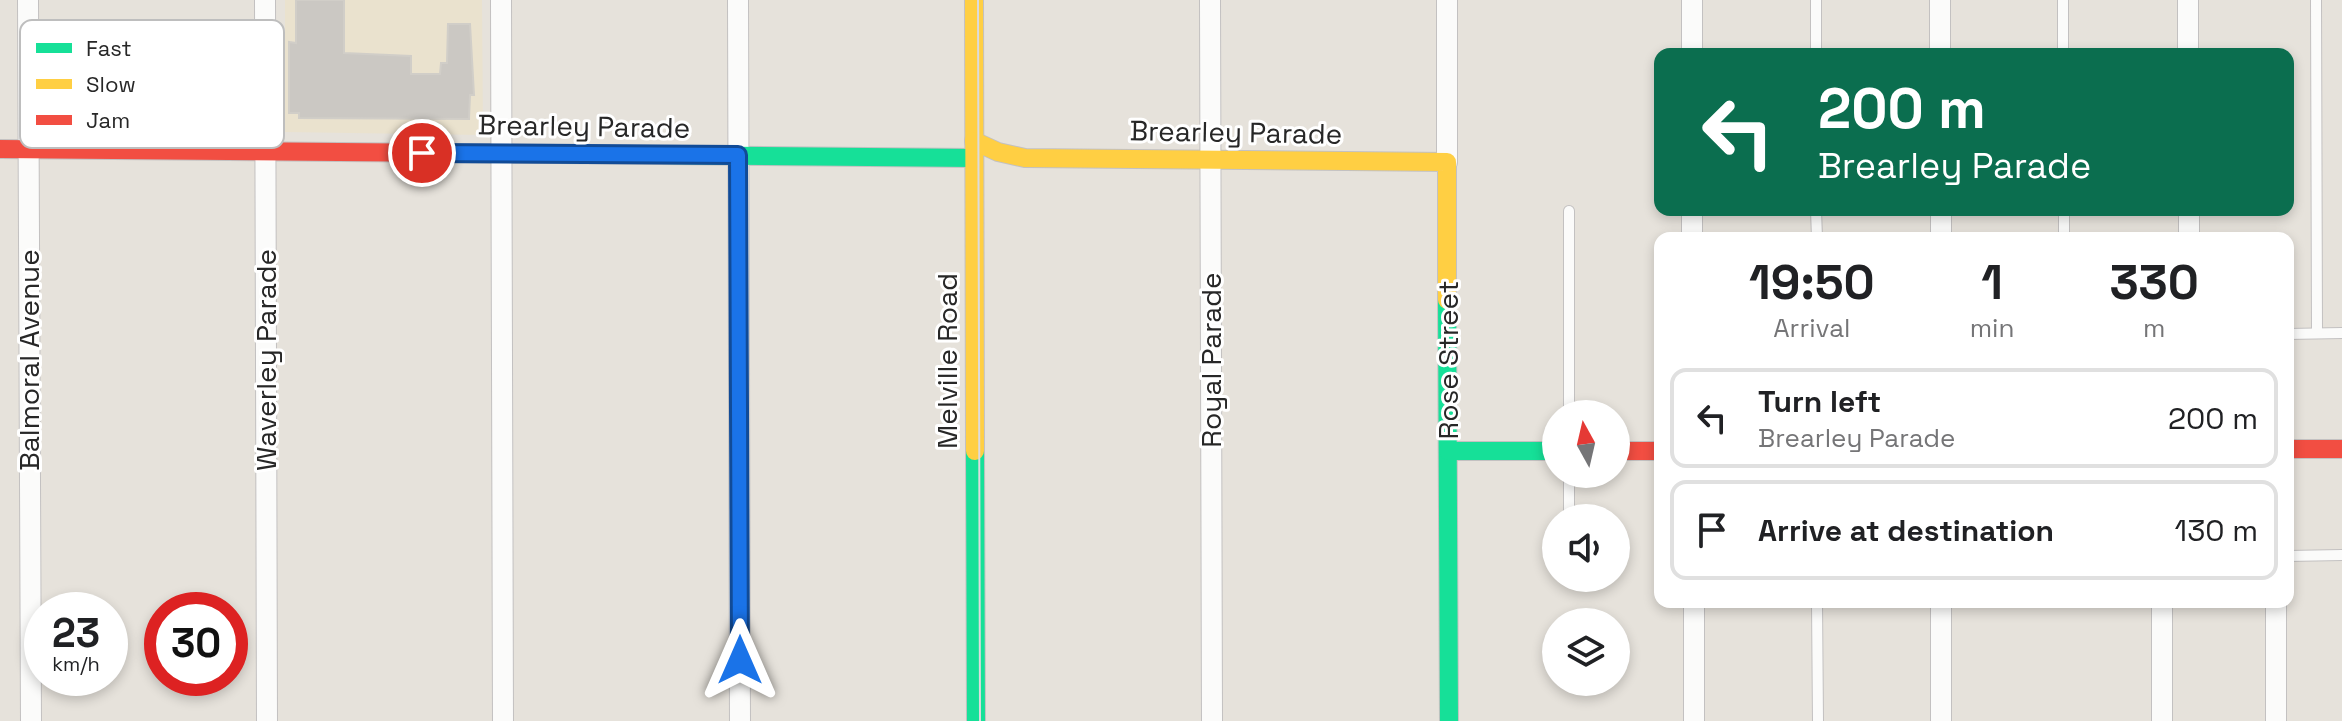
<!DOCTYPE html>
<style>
body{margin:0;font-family:"Space Grotesk",sans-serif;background:#f2f2f2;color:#202124;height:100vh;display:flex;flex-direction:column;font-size:30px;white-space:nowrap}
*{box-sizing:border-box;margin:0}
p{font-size:26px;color:#757577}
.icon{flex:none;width:44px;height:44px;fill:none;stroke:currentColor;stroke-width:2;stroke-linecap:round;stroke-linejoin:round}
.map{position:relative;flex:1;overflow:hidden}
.sheet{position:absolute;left:1654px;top:232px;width:640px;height:376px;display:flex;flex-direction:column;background:#fff;border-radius:16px;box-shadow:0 4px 12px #0003}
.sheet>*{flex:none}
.top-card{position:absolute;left:1654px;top:48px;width:640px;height:168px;border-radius:16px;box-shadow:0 4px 12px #0003;background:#0b6e4f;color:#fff;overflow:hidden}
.needle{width:52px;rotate:352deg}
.buttons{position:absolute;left:1542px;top:400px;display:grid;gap:16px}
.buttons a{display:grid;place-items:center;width:88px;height:88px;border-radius:50%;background:#fff;box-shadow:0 4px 12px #0003;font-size:40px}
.speed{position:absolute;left:24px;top:592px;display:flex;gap:16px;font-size:40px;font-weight:700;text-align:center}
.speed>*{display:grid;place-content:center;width:104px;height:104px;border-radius:50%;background:#fff;box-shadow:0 4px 12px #0003;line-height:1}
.speed small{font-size:20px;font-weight:400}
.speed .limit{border:12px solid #d22;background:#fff;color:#111}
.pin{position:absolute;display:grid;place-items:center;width:68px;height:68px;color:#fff;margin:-34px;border:4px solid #fff;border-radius:50%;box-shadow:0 2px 8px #0007}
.me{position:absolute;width:88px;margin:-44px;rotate:0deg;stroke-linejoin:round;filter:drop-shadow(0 0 6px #0008)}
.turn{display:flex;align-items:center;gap:28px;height:168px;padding:0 32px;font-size:36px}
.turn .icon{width:104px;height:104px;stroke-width:2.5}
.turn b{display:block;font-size:56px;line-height:68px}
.eta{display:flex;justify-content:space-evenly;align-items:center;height:136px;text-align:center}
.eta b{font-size:48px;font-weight:700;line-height:56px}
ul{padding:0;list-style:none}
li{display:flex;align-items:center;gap:24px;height:100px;margin:0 16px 12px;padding:0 16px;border:4px solid #e0e0e0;border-radius:16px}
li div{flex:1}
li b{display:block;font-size:30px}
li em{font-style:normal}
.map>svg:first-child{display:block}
</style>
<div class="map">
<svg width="2342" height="721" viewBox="0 0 2342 721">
<rect width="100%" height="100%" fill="#e6e2db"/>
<path fill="#eae2ce" d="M 285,0 L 482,0 L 483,135 L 285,132 Z"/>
<path fill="#cbc8c3" stroke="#d1cec8" stroke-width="2" d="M 296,0 L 344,0 L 344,53 L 411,56 L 411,74 L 440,74 L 441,63 L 447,63 L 448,24 L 470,24 L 474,95 L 470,95 L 469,119 L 299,118 L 299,113 L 289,113 L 289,42 L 296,43 Z"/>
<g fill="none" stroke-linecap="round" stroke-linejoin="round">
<defs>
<g id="lane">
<path d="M 1816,0 L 1816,54"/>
<path d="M 2063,0 L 2063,54"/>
<path d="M 2316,0 L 2317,333"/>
<path d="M 1816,210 L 1817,238"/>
<path d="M 2064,210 L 2064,238"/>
<path d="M 2288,334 L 2342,333"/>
<path d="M 1569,414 L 1569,211"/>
<path d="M 1569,518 L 1569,474"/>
<path d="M 2288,556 L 2342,555"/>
<path d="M 1817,602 L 1818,721"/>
</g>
<g id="street">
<path d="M 28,0 L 31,721"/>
<path d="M 265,0 L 267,721"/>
<path d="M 501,0 L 503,721"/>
<path d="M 738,0 L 740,721"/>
<path d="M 1210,0 L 1212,721"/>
<path d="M 1447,0 L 1447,162"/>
<path d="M 1692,0 L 1692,54"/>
<path d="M 1940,0 L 1940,54"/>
<path d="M 2188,0 L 2188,54"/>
<path d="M 1692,210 L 1692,238"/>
<path d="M 1941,210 L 1941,238"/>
<path d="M 2189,210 L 2189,238"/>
<path d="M 1694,602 L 1694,721"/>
<path d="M 1941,602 L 1941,721"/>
<path d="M 2162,602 L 2162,721"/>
<path d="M 2276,602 L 2276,721"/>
</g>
<g id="fast">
<path d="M 452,153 L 974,158"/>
<path d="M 1447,300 L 1449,721"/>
<path d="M 975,451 L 976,721"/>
<path d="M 1448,451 L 1556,451"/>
</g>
<g id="slow">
<path d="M 974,0 L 975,451"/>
<path d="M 974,141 L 998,152 L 1025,158 L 1447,162 L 1447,300"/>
</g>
<g id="jam">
<path d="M 0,149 L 452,153"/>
<path d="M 2288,449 L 2342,449"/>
<path d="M 1616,451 L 1660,451"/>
</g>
</defs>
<use href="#lane" stroke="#c3c1c1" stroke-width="12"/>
<use href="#street" stroke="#c3c1c1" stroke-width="22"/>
<use href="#fast" stroke="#c3c1c1" stroke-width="20"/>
<use href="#slow" stroke="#c3c1c1" stroke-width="20"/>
<use href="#jam" stroke="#c3c1c1" stroke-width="20"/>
<use href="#lane" stroke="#fbfbfa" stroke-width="10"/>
<use href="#street" stroke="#fbfbfa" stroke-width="20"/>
<use href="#fast" stroke="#16e098" stroke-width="18"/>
<use href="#slow" stroke="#ffcf43" stroke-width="18"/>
<use href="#jam" stroke="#f24e42" stroke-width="18"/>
<path stroke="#dcdbdd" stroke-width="2" d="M 978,0 L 980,721"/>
</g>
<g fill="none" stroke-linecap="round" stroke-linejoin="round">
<defs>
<path id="route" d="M 422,153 L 738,155 L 740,660"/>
</defs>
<use href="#route" stroke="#114b97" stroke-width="20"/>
<use href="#route" stroke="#1a73e8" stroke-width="14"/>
</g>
<g text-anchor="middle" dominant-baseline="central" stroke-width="6" stroke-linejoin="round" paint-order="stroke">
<g font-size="28" fill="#272727" stroke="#fff">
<text transform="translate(584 126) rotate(1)">Brearley Parade</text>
<text transform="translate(1236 132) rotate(1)">Brearley Parade</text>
<text transform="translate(29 360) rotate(-90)">Balmoral Avenue</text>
<text transform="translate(266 360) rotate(-90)">Waverley Parade</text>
<text transform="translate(1211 360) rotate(-90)">Royal Parade</text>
<text transform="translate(1448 360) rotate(-90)">Rose Street</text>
<text transform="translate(947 361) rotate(-90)">Melville Road</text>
</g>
</g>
<rect x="20" y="20" width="264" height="128" rx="12" fill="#fff" stroke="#bebebe" stroke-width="2"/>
<rect x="36" y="43" width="36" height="10" fill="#16e098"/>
<rect x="36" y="79" width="36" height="10" fill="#ffcf43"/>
<rect x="36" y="115" width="36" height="10" fill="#f24e42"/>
<g font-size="22" fill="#272727">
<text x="86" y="56">Fast</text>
<text x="86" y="92">Slow</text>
<text x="86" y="128">Jam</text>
</g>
</svg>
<div class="buttons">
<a><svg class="needle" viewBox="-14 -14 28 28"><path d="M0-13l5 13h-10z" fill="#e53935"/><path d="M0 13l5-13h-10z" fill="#757577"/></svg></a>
<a><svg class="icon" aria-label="sound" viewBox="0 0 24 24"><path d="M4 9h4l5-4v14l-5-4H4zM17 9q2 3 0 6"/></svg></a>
<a><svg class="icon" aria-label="layers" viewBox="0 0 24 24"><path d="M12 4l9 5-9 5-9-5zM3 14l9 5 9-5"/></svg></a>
</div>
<div class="speed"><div>23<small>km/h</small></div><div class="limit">30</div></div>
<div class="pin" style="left:422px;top:153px;background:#d93025"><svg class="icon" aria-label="arrive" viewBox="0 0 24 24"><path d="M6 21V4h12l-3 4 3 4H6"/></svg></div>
<svg class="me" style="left:740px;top:660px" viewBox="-20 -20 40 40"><path d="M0-17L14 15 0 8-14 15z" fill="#1a73e8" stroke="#fff" stroke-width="4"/></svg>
<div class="top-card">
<div class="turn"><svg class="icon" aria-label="left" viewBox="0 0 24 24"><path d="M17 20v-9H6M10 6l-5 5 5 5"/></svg><div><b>200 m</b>Brearley Parade</div></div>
</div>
<section class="sheet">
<div class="eta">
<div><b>19:50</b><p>Arrival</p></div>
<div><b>1</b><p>min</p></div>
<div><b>330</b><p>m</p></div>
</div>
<ul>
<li><svg class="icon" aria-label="left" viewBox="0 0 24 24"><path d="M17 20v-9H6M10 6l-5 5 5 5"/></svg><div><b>Turn left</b><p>Brearley Parade</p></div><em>200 m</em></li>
<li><svg class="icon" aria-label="arrive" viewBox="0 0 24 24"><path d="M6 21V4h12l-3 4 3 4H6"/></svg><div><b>Arrive at destination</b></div><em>130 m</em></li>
</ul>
</section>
</div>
